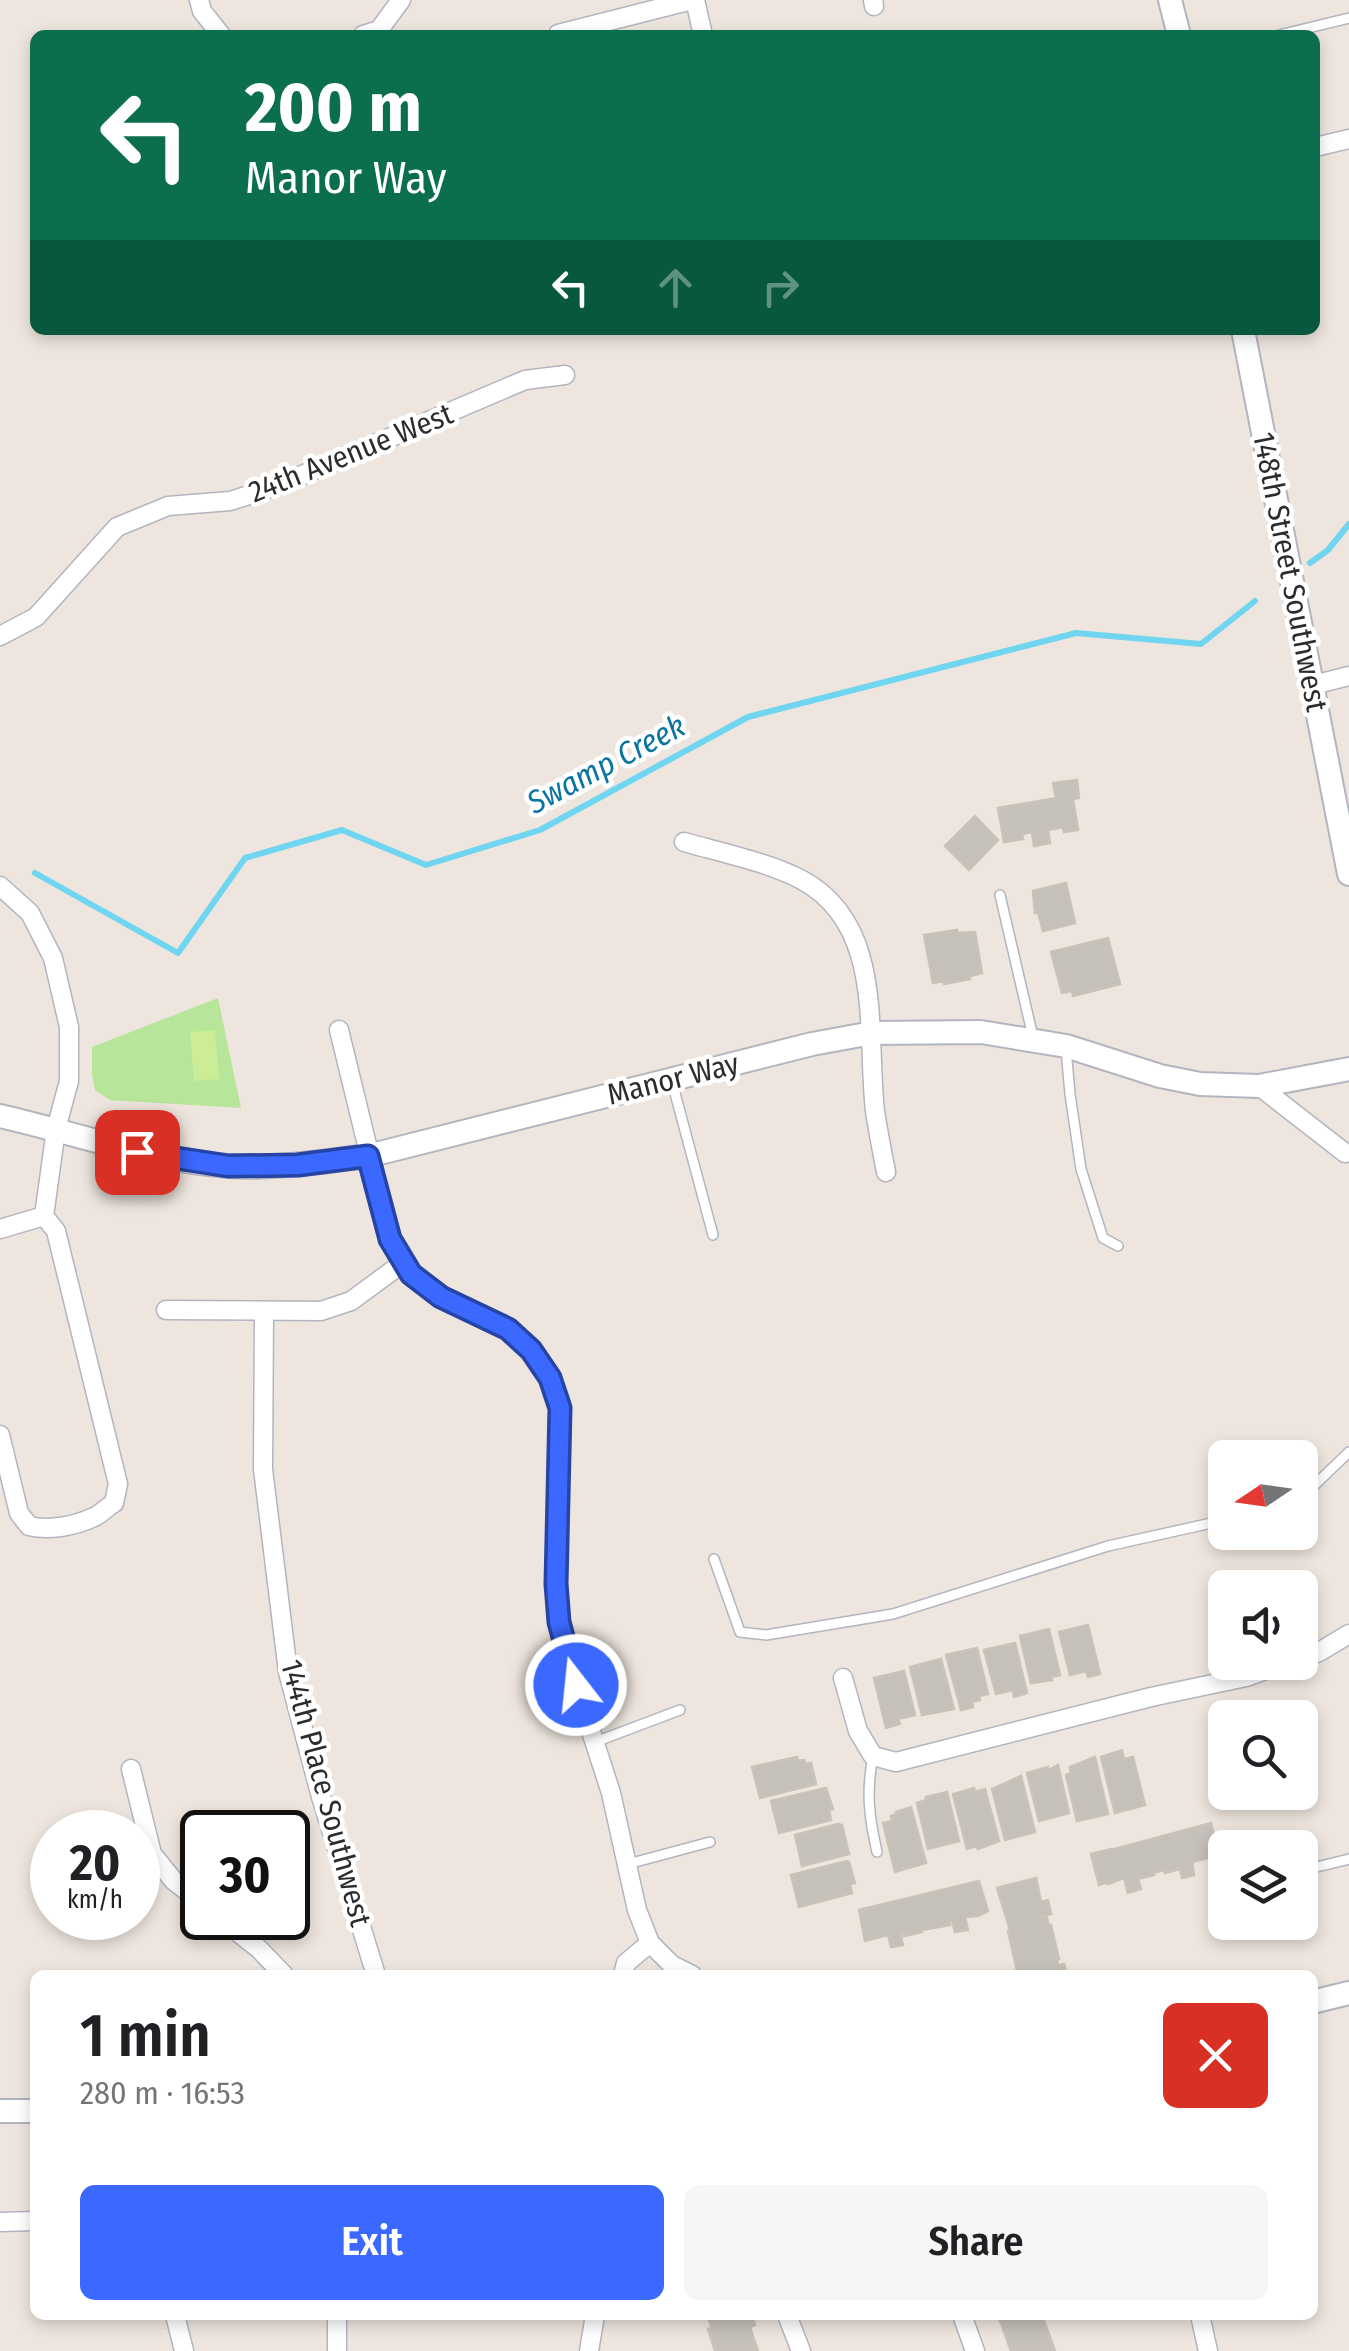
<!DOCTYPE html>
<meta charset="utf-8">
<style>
body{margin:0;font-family:"Fira Sans Condensed",sans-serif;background:#f6f6f6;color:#202124;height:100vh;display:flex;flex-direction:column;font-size:38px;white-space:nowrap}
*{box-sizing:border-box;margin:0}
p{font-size:32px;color:#757577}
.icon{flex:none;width:55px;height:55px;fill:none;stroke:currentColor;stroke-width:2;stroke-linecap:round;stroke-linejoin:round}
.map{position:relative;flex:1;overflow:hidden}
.details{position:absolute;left:30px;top:1970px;width:1288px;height:350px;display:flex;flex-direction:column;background:#fff;border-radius:15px;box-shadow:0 5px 15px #0003}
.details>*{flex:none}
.top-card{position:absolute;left:30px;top:30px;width:1290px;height:305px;border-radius:15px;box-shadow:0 5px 15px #0003;background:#0b6e4f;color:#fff;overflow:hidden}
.needle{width:65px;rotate:257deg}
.controls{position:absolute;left:1208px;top:1440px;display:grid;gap:20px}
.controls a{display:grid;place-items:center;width:110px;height:110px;border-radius:15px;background:#fff;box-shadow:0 5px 15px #0003;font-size:50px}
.speed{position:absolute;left:30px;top:1810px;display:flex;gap:20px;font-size:50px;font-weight:700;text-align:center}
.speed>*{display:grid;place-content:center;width:130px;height:130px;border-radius:50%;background:#fff;box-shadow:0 5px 15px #0003;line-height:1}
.speed small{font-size:25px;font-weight:400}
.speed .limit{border:5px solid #111;border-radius:15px;background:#fff;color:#111}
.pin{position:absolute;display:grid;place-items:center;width:85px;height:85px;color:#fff;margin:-42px;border-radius:20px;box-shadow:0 5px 15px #0006}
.me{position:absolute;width:110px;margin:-55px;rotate:344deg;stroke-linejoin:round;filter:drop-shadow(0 0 8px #0008)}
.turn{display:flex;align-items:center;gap:35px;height:210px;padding:0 50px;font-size:45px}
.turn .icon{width:130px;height:130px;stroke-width:2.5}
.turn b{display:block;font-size:70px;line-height:85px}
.lanes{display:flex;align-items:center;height:95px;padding:0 50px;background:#0003;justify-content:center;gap:50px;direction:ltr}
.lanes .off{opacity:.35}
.round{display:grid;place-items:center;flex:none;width:105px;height:105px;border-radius:15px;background:#f6f6f6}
.summary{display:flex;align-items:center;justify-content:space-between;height:170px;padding:0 50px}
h1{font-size:60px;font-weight:600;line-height:75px}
.action{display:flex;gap:20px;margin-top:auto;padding:20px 50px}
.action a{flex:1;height:115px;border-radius:15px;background:#3b68fe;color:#fff;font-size:40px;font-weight:600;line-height:115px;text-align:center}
.action a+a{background:#f6f6f6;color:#202124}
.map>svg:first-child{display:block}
</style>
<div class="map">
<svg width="1349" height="2351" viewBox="0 0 1349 2351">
<rect width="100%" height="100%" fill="#eee6de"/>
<path fill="#b7e599" d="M 218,998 L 241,1108 L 110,1100 L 95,1090 L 92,1074 L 92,1047 Z"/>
<path fill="#cced95" d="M 215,1030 L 219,1079 L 194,1081 L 190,1032 Z"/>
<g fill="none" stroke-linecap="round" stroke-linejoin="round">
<g stroke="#6fd5f1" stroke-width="6">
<path d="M 1310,563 L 1328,550 L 1349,524"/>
<path d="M 35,873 L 178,953 L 245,858 L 342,830 L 426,865 L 540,830 L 748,717 L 1076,633 L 1201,644 L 1255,601"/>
</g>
</g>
<g fill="#c6c0ba" stroke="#c9c2b7" stroke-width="2.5">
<path d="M 1077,780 L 1079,798 L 1073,799 L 1078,830 L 1064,832 L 1063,827 L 1048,830 L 1050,843 L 1034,846 L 1032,832 L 1022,834 L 1023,839 L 1004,842 L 998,808 L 1056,798 L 1053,783 Z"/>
<path d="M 975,816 L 998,840 L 969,870 L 945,846 Z"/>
<path d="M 1066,883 L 1075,923 L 1043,931 L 1038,912 L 1035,913 L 1033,891 Z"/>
<path d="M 957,930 L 958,933 L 975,932 L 982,973 L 970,976 L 970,979 L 944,984 L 944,981 L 933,983 L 924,935 Z"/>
<path d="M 1108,938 L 1120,984 L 1073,996 L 1072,991 L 1062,993 L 1051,952 Z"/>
<path d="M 1088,1625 L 1100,1674 L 1088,1677 L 1086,1671 L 1070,1675 L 1059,1632 Z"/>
<path d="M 1049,1629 L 1060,1675 L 1051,1677 L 1052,1680 L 1031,1683 L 1020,1636 Z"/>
<path d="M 1015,1643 L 1027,1693 L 1014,1697 L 1013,1690 L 996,1694 L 984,1650 Z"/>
<path d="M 977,1648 L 988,1694 L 979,1696 L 980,1700 L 972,1702 L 973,1707 L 961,1710 L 946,1655 Z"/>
<path d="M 941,1659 L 954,1709 L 922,1715 L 910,1667 Z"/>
<path d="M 904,1671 L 915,1715 L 898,1719 L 900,1724 L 886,1728 L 874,1678 Z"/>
<path d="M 1122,1750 L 1124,1759 L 1133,1757 L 1145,1805 L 1115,1813 L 1101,1757 Z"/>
<path d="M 797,1757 L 798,1761 L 804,1760 L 806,1764 L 811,1763 L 816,1784 L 760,1798 L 752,1767 Z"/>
<path d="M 1095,1757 L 1108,1814 L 1077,1821 L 1066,1775 L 1071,1773 L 1070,1767 Z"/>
<path d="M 1058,1765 L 1069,1813 L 1039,1821 L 1027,1773 L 1048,1767 L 1048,1770 Z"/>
<path d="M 1021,1776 L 1035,1832 L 1005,1840 L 992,1789 Z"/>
<path d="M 826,1788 L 833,1809 L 829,1810 L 831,1820 L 779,1833 L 771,1801 Z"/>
<path d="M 974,1788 L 975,1792 L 985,1789 L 999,1841 L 978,1849 L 977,1846 L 967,1849 L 953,1794 Z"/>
<path d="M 947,1792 L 959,1841 L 928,1849 L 917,1803 L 926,1800 L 926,1797 Z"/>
<path d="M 911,1807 L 926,1863 L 895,1872 L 883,1823 L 892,1821 L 891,1816 L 897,1814 L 896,1812 Z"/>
<path d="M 1211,1823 L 1219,1855 L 1192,1862 L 1194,1875 L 1182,1878 L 1180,1869 L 1165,1873 L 1164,1870 L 1153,1873 L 1154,1875 L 1138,1879 L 1141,1889 L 1128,1893 L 1124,1878 L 1108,1884 L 1108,1882 L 1099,1885 L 1091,1854 L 1111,1849 L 1111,1850 Z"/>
<path d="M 838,1824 L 842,1825 L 849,1854 L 802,1866 L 795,1835 Z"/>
<path d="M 847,1861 L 849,1862 L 855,1883 L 850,1884 L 852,1893 L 799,1907 L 791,1875 Z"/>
<path d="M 1036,1878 L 1041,1902 L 1048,1900 L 1051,1914 L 1039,1917 L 1040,1919 L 1047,1918 L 1049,1926 L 1051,1925 L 1059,1959 L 1057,1960 L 1058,1964 L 1051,1967 L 1064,1964 L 1067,1975 L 1018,1975 L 1008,1931 L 1010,1930 L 997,1888 Z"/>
<path d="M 979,1881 L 988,1911 L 978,1916 L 965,1917 L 968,1930 L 955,1932 L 952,1920 L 949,1920 L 950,1925 L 922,1930 L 922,1932 L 904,1936 L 903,1932 L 900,1932 L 903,1945 L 891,1947 L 888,1935 L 865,1941 L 859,1910 Z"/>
<path d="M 707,2315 L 752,2315 L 755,2325 L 750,2327 L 758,2351 L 715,2351 L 708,2329 L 712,2328 Z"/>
<path d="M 998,2315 L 1042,2315 L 1055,2351 L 1011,2351 Z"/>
</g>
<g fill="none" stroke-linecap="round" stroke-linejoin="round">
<defs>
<g id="lane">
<path d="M 1279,35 L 1349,18"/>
<path d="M 1000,895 L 1033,1037"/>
<path d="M 1066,1049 L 1070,1094 L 1081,1169 L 1103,1238 L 1118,1246"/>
<path d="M 672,1082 L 713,1235"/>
<path d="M 1300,1499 L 1349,1452"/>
<path d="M 714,1559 L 740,1632 L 766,1635 L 893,1614 L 1108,1546 L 1225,1520"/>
<path d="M 595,1742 L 680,1710"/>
<path d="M 873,1756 C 866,1793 869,1816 877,1852"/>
<path d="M 628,1864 L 710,1842"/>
<path d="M 1300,1871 L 1349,1859"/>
</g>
<g id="street">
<path d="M 199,0 L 202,11 L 221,35"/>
<path d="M 695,0 L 703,35"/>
<path d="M 873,0 L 874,6"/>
<path d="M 558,34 L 692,0"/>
<path d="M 363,35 L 379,30 L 401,0"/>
<path d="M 1315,147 L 1349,139"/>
<path d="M 0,636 L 36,617 L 117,527 L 168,506 L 230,501 L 274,487 L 525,380 L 565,375"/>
<path d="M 1313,685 L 1349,676"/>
<path d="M 684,842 C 719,852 771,863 802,880 C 885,925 866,1032 875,1111 C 878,1131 882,1151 886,1172"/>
<path d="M 0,886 L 30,913 L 53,958 L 69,1027 L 69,1081 L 56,1129 L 44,1216 L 56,1231 L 118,1484 L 114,1503 C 107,1507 101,1514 94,1517 C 75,1526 49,1531 29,1526 L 19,1513 L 0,1435"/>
<path d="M 339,1030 L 390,1239 L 411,1274 L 441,1297 L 508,1329 L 531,1350 L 550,1378 L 560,1408 L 556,1584 L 559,1623 L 567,1657 L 611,1793 L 637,1910 L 650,1943 L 672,1965 L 692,1975"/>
<path d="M 1259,1086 L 1345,1153"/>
<path d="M 0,1229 L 44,1216"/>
<path d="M 166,1310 L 321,1311 L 351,1301 L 404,1262"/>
<path d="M 264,1311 L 263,1469 L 288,1672 L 321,1797 L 376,1975"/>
<path d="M 1300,1659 L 1319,1652 L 1349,1634"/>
<path d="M 843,1678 L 858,1731 L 873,1756 L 896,1762 L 1151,1697 L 1246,1677 L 1288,1662"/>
<path d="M 131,1769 L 152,1854 L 174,1881 L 202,1903"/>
<path d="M 220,1918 L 259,1949 L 284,1975"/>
<path d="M 623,1975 L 626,1963 L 650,1943"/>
<path d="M 0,2222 L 35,2221"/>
<path d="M 175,2315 L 184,2351"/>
<path d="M 787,2315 L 801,2351"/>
<path d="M 962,2315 L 975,2351"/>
<path d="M 1200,2315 L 1208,2351"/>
<path d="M 337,2351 L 337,2315"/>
<path d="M 589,2351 L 595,2315"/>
</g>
<g id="secondary">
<path d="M 1170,0 L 1179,35"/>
<path d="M 1243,330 L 1349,874"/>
<path d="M 0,1116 C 74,1133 153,1161 228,1166 C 275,1169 322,1162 368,1156 L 812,1044 L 872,1033 L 981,1032 L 1066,1046 L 1160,1076 L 1200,1084 L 1259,1086 L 1349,1069"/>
<path d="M 1312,2002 L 1349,1993"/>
<path d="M 0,2111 L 35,2111"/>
</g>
</defs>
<use href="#lane" stroke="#b2b5c0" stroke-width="12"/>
<use href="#street" stroke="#b2b5c0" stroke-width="21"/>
<use href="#secondary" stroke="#b2b5c0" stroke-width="26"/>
<use href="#lane" stroke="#fff" stroke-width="9"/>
<use href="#street" stroke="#fff" stroke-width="18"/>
<use href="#secondary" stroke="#fff" stroke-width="22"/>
</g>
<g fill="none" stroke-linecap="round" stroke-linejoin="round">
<defs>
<path id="route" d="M 137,1152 L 228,1166 L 298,1165 L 368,1156 L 390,1239 L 411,1274 L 441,1297 L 508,1329 L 531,1350 L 550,1378 L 560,1408 L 556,1584 L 559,1622 L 576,1685"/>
</defs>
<use href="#route" stroke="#2644a5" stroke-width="25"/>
<use href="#route" stroke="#3b68fe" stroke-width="18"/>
</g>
<g text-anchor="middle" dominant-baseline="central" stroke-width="9" stroke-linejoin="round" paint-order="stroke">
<g font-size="30" fill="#2c2c2c" stroke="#fff">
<text transform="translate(351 453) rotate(-22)">24th Avenue West</text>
<text transform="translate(1290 572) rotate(79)">148th Street Southwest</text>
<text transform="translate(673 1079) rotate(-14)">Manor Way</text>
<text transform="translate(326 1793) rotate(75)">144th Place Southwest</text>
</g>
<g font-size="32" font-style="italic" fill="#0a74a1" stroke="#fff">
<text transform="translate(606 764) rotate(-28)">Swamp Creek</text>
</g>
</g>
</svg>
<div class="controls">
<a><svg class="needle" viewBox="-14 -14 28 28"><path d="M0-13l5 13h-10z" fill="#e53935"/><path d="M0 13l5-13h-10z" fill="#757577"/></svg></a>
<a><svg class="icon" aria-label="sound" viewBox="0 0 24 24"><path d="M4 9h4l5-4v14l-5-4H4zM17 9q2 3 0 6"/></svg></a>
<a><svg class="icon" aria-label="search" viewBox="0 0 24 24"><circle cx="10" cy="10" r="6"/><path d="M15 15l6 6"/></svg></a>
<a><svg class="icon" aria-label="layers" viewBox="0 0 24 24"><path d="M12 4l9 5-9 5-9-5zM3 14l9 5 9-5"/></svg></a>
</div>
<div class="speed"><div>20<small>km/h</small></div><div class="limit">30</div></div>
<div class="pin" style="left:137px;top:1152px;background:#d93025"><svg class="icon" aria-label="arrive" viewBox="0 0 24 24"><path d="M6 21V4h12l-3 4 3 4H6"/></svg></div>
<svg class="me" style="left:576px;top:1685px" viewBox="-20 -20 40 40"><circle r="17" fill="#3b68fe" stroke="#fff" stroke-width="3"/><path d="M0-11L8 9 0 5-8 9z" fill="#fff"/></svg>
<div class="top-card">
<div class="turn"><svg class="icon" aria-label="left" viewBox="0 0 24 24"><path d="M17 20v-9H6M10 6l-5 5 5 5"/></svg><div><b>200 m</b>Manor Way</div></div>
<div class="lanes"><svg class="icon" aria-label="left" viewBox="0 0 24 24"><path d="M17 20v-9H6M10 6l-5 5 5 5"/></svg><svg class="icon off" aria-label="ahead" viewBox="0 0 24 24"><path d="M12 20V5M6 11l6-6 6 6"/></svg><svg class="icon off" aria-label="right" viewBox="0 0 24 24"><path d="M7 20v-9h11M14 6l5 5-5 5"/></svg></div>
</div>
<section class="details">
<div class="summary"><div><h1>1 min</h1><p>280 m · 16:53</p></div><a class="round" style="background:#d93025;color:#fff"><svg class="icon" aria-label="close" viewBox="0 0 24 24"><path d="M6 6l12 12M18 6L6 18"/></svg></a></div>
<div class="action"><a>Exit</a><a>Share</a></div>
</section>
</div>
